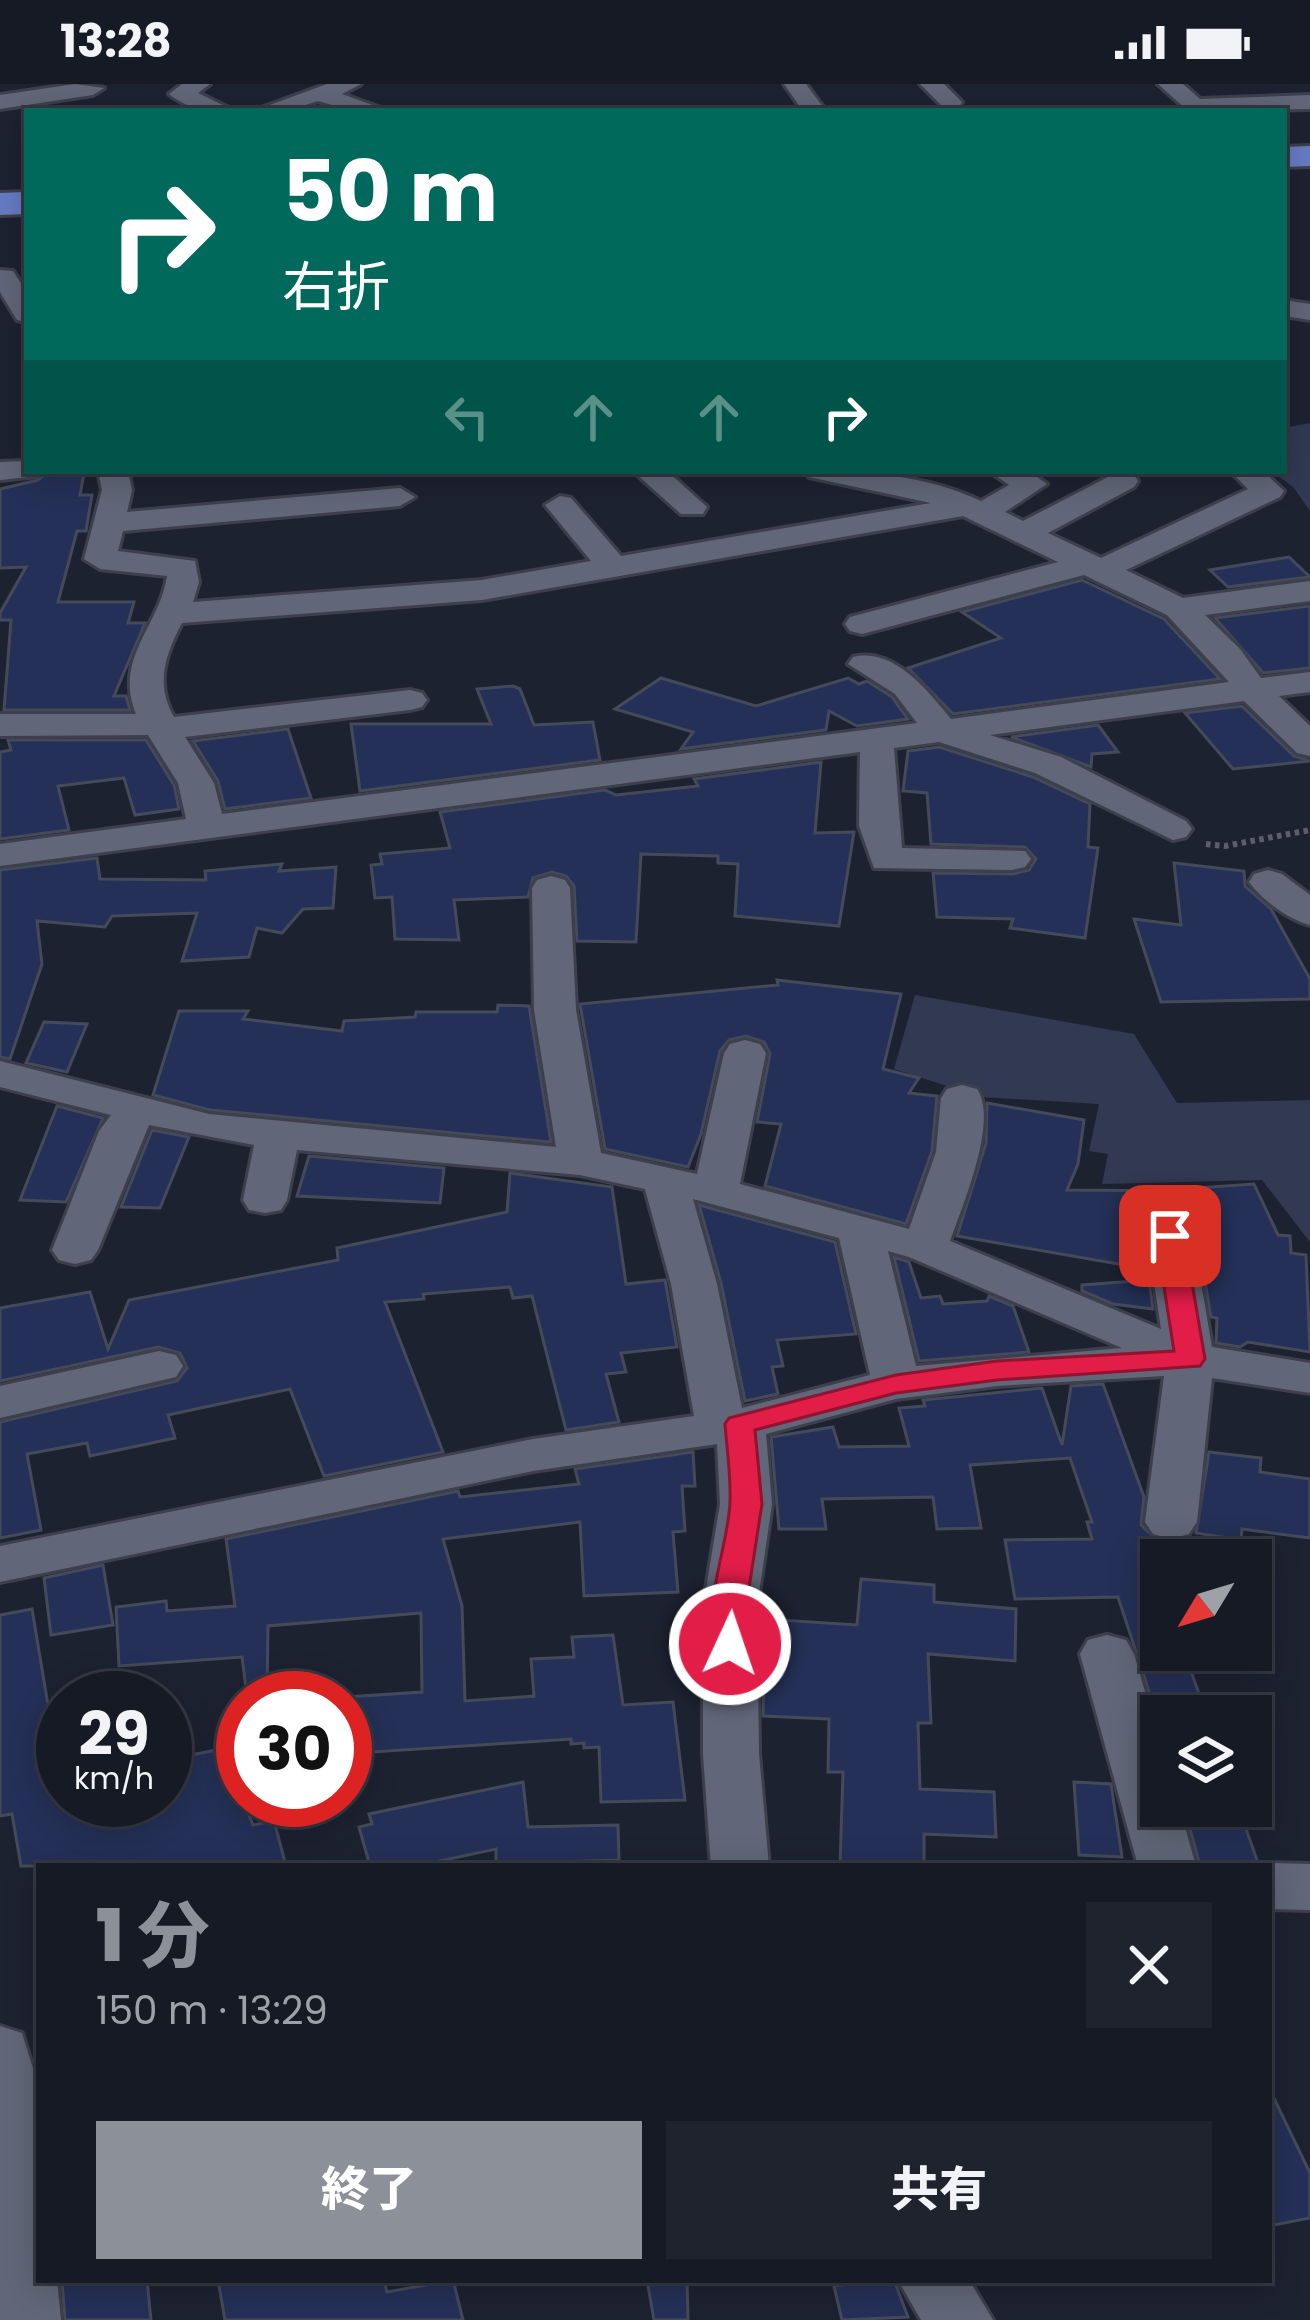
<!DOCTYPE html>
<html lang="ja">
<meta charset="utf-8">
<style>
body{margin:0;font-family:Poppins,"Noto Sans JP",sans-serif;background:#1f232d;color:#f1f3f6;height:100vh;display:flex;flex-direction:column;font-size:45px;white-space:nowrap}
*{box-sizing:border-box;margin:0}
p{font-size:39px;color:#9ea1a7}
.icon{flex:none;width:66px;height:66px;fill:none;stroke:currentColor;stroke-width:2;stroke-linecap:round;stroke-linejoin:round}
.map{position:relative;flex:1;overflow:hidden}
.panel{position:absolute;left:36px;top:1779px;width:1236px;height:420px;display:flex;flex-direction:column;background:#161a25;border-radius:0px;box-shadow:0 6px 30px #0003,0 0 0 3px #353842}
.panel>*{flex:none}
.hud{position:absolute;left:24px;top:24px;width:1263px;height:366px;border-radius:0px;box-shadow:0 6px 30px #0003,0 0 0 3px #353842;background:#00695c;color:#fff;overflow:hidden}
.needle{width:78px;rotate:232deg}
.buttons{position:absolute;left:1140px;top:1455px;display:grid;gap:24px}
.buttons a{display:grid;place-items:center;width:132px;height:132px;border-radius:0px;background:#161a25;box-shadow:0 6px 30px #0003,0 0 0 3px #353842;font-size:60px}
.speed{position:absolute;left:36px;top:1587px;display:flex;gap:24px;font-size:60px;font-weight:700;text-align:center}
.speed>*{display:grid;place-content:center;width:156px;height:156px;border-radius:50%;background:#161a25;box-shadow:0 6px 30px #0003,0 0 0 3px #353842;line-height:1}
.speed small{font-size:30px;font-weight:400}
.speed .limit{border:18px solid #d22;background:#fff;color:#111}
.pin{position:absolute;display:grid;place-items:center;width:102px;height:102px;color:#fff;margin:-51px;border-radius:24px;box-shadow:0 6px 18px #0006}
.me{position:absolute;width:132px;margin:-66px;rotate:3deg;stroke-linejoin:round;filter:drop-shadow(0 0 9px #0008)}
.turn{display:flex;align-items:center;gap:42px;height:252px;padding:0 60px;font-size:54px}
.turn .icon{width:156px;height:156px;stroke-width:2.5}
.turn b{display:block;font-size:84px;line-height:102px}
.lanes{display:flex;align-items:center;height:114px;padding:0 60px;background:#0003;justify-content:center;gap:60px;direction:ltr}
.lanes .off{opacity:.35}
.round{display:grid;place-items:center;flex:none;width:126px;height:126px;border-radius:0px;background:#1f232d}
.headline{display:flex;align-items:center;justify-content:space-between;height:204px;padding:0 60px}
h1{font-size:72px;font-weight:800;line-height:90px;color:#8c9099}
.button{display:flex;gap:24px;margin-top:auto;padding:24px 60px}
.button a{flex:1;height:138px;border-radius:0px;background:#8c9099;color:#fff;font-size:48px;font-weight:800;line-height:138px;text-align:center}
.button a+a{background:#1f232d;color:#f1f3f6}
.status{display:flex;justify-content:space-between;align-items:center;height:84px;padding:0 60px;background:#161a25;direction:ltr}
.status svg{height:33px;fill:currentColor}
.map>svg:first-child{display:block}
</style>
<div class="status"><b>13:28</b><svg viewBox="0 0 49 12"><path d="M0 12V9h3v3zM5 12V6h3v6zM10 12V3h3v9zM15 12V0h3v12zM26 1h20v11H26zM47 4h2v5h-2z"/></svg></div>
<div class="map">
<svg width="1310" height="2236" viewBox="0 0 1310 2236">
<rect width="100%" height="100%" fill="#1d2231"/>
<g fill="#313953">
<path d="M 1310,339 L 1310,427 L 1294,404 L 1272,387 L 1284,387 L 1284,344 Z"/>
<path d="M 915,911 L 1134,950 L 1177,1019 L 1310,1016 L 1310,1158 L 1262,1096 L 1102,1100 L 1108,1070 L 1089,1067 L 1099,1020 L 981,1013 L 894,985 Z"/>
</g>
<g fill="#243057" stroke="#454a5b" stroke-width="3">
<path d="M 84,389 L 80,411 L 92,411 L 86,447 L 77,447 L 58,518 L 134,518 L 128,539 L 145,539 L 114,612 L 126,612 L 130,626 L 4,626 L 11,536 L 0,536 L 0,529 L 26,483 L 0,484 L 0,405 L 38,396 L 45,390 Z"/>
<path d="M 1289,473 L 1310,493 L 1228,503 L 1210,486 Z"/>
<path d="M 1082,496 L 1164,535 L 1220,595 L 953,630 L 908,584 L 1001,554 L 962,528 Z"/>
<path d="M 1310,522 L 1310,584 L 1263,589 L 1215,534 Z"/>
<path d="M 661,594 L 756,622 L 848,594 L 859,600 L 867,597 L 892,613 L 908,635 L 857,642 L 829,627 L 826,646 L 681,665 L 693,648 L 615,625 Z"/>
<path d="M 513,602 L 520,605 L 534,641 L 593,638 L 600,676 L 360,707 L 351,640 L 491,640 L 477,605 Z"/>
<path d="M 1242,622 L 1294,672 L 1310,677 L 1233,685 L 1185,629 Z"/>
<path d="M 1098,641 L 1118,668 L 1092,670 L 1091,683 L 1011,653 Z"/>
<path d="M 288,645 L 311,714 L 225,725 L 218,697 L 193,657 Z"/>
<path d="M 8,656 L 146,656 L 174,701 L 179,725 L 135,731 L 124,694 L 58,702 L 69,746 L 0,755 L 0,668 L 11,666 Z"/>
<path d="M 939,663 L 1033,693 L 1090,720 L 1088,763 L 1098,764 L 1085,854 L 1010,844 L 1013,835 L 937,833 L 933,789 L 1013,790 L 1029,786 L 1036,775 L 1025,763 L 931,760 L 927,709 L 903,707 L 908,667 Z"/>
<path d="M 821,678 L 815,749 L 854,748 L 839,842 L 735,832 L 738,780 L 718,779 L 718,772 L 641,770 L 636,858 L 577,857 L 574,802 L 566,792 L 552,788 L 533,794 L 528,813 L 454,816 L 459,856 L 395,855 L 392,813 L 375,814 L 371,781 L 382,780 L 380,770 L 450,764 L 440,728 L 605,706 L 616,711 L 698,702 L 694,695 Z"/>
<path d="M 97,774 L 100,795 L 206,796 L 205,787 L 282,780 L 279,787 L 336,783 L 333,824 L 303,825 L 282,849 L 257,844 L 249,873 L 182,877 L 197,829 L 112,832 L 105,843 L 37,837 L 42,880 L 10,975 L 0,973 L 0,786 Z"/>
<path d="M 1174,779 L 1244,787 L 1245,802 L 1271,825 L 1310,895 L 1310,915 L 1161,918 L 1134,835 L 1181,841 Z"/>
<path d="M 777,896 L 901,910 L 883,985 L 919,994 L 909,1009 L 937,1012 L 932,1067 L 906,1140 L 765,1102 L 781,1040 L 757,1038 L 770,970 L 764,958 L 746,952 L 729,956 L 720,967 L 701,1050 L 688,1083 L 605,1065 L 580,920 L 778,901 Z"/>
<path d="M 498,921 L 529,922 L 551,1058 L 210,1026 L 153,1011 L 179,927 L 248,927 L 243,935 L 342,947 L 344,937 L 415,933 L 416,928 L 497,928 Z"/>
<path d="M 44,938 L 87,940 L 67,988 L 26,979 Z"/>
<path d="M 987,1019 L 1084,1036 L 1078,1080 L 1067,1106 L 1196,1107 L 1195,1104 L 1254,1100 L 1278,1151 L 1290,1152 L 1291,1169 L 1306,1171 L 1310,1268 L 1248,1258 L 1240,1263 L 1216,1259 L 1217,1234 L 1211,1233 L 1197,1151 L 1187,1138 L 1169,1134 L 1150,1139 L 1143,1153 L 1147,1185 L 957,1152 L 986,1059 Z"/>
<path d="M 57,1022 L 103,1034 L 66,1118 L 20,1116 Z"/>
<path d="M 152,1046 L 189,1053 L 160,1124 L 121,1123 Z"/>
<path d="M 309,1072 L 444,1084 L 440,1119 L 297,1112 Z"/>
<path d="M 510,1089 L 612,1103 L 626,1200 L 665,1196 L 677,1263 L 621,1269 L 626,1288 L 606,1290 L 619,1338 L 566,1346 L 532,1212 L 513,1214 L 510,1203 L 423,1210 L 424,1215 L 385,1218 L 443,1368 L 324,1392 L 290,1305 L 168,1331 L 175,1354 L 90,1372 L 87,1359 L 27,1370 L 41,1446 L 0,1454 L 0,1338 L 177,1297 L 187,1284 L 180,1269 L 158,1263 L 0,1297 L 0,1224 L 90,1208 L 108,1265 L 129,1216 L 338,1176 L 337,1164 L 507,1128 Z"/>
<path d="M 699,1121 L 835,1158 L 856,1250 L 777,1256 L 783,1282 L 772,1283 L 778,1310 L 745,1317 L 721,1199 Z"/>
<path d="M 894,1173 L 909,1178 L 921,1214 L 940,1212 L 943,1220 L 987,1217 L 989,1212 L 1013,1222 L 1029,1268 L 919,1277 Z"/>
<path d="M 1149,1196 L 1153,1225 L 1113,1220 L 1082,1207 L 1082,1201 Z"/>
<path d="M 1103,1300 L 1144,1413 L 1141,1441 L 1157,1456 L 1161,1468 L 1161,1581 L 1188,1579 L 1206,1629 L 1157,1632 L 1118,1513 L 1015,1515 L 1005,1456 L 1092,1455 L 1087,1438 L 1092,1438 L 1070,1374 L 970,1381 L 981,1444 L 937,1445 L 933,1413 L 822,1415 L 826,1445 L 779,1445 L 771,1353 L 833,1343 L 839,1363 L 909,1362 L 899,1324 L 925,1322 L 923,1316 L 1042,1304 L 1062,1361 L 1071,1302 Z"/>
<path d="M 693,1368 L 695,1402 L 682,1402 L 685,1447 L 673,1448 L 678,1508 L 584,1512 L 580,1438 L 443,1455 L 462,1522 L 465,1617 L 534,1612 L 531,1575 L 574,1573 L 572,1553 L 613,1551 L 623,1621 L 673,1618 L 685,1716 L 601,1718 L 599,1663 L 584,1664 L 584,1659 L 571,1660 L 571,1655 L 373,1668 L 373,1659 L 347,1661 L 347,1613 L 422,1608 L 421,1529 L 268,1542 L 267,1611 L 247,1612 L 242,1573 L 119,1582 L 116,1523 L 166,1517 L 167,1527 L 235,1522 L 226,1455 L 458,1407 L 460,1413 L 579,1400 L 575,1385 Z"/>
<path d="M 1209,1368 L 1261,1374 L 1260,1388 L 1310,1395 L 1310,1454 L 1242,1445 L 1241,1456 L 1196,1449 Z"/>
<path d="M 103,1481 L 113,1541 L 51,1551 L 44,1494 Z"/>
<path d="M 861,1495 L 934,1501 L 934,1518 L 1016,1525 L 1015,1577 L 928,1570 L 931,1639 L 918,1639 L 920,1705 L 994,1708 L 996,1753 L 924,1750 L 924,1782 L 840,1782 L 843,1688 L 828,1688 L 829,1635 L 763,1632 L 765,1535 L 857,1541 Z"/>
<path d="M 32,1525 L 56,1669 L 63,1668 L 63,1716 L 165,1716 L 165,1676 L 222,1665 L 224,1670 L 243,1666 L 243,1716 L 253,1741 L 274,1737 L 286,1782 L 21,1782 L 12,1730 L 0,1732 L 0,1531 Z"/>
<path d="M 523,1698 L 528,1743 L 618,1741 L 619,1776 L 496,1780 L 496,1765 L 416,1782 L 370,1782 L 359,1743 L 372,1740 L 369,1730 Z"/>
<path d="M 1074,1698 L 1111,1700 L 1122,1773 L 1079,1771 Z"/>
<path d="M 1184,1722 L 1238,1722 L 1258,1779 L 1200,1782 Z"/>
<path d="M 1269,2004 L 1310,2089 L 1310,2134 L 1269,2142 Z"/>
<path d="M 62,2196 L 147,2196 L 151,2236 L 65,2236 Z"/>
<path d="M 218,2196 L 384,2196 L 387,2208 L 453,2196 L 463,2236 L 225,2236 Z"/>
<path d="M 647,2196 L 687,2196 L 688,2236 L 654,2236 Z"/>
<path d="M 876,2196 L 894,2196 L 908,2233 L 842,2236 L 834,2202 Z"/>
</g>
<g fill="none" stroke-linecap="round" stroke-linejoin="round">
<defs>
<g id="minor">
<path d="M 75,0 L 104,4 L 93,11 L 0,25 L 0,11 Z"/>
<path d="M 182,0 L 210,0 L 198,9 L 235,27 C 211,27 188,26 169,10 Z"/>
<path d="M 327,0 L 361,0 L 342,10 L 389,27 L 353,27 L 318,17 L 287,27 L 253,27 Z"/>
<path d="M 784,0 L 806,0 L 826,27 L 803,27 Z"/>
<path d="M 920,0 L 944,0 L 962,18 L 959,23 L 943,23 Z"/>
<path d="M 1158,0 L 1183,0 L 1200,15 L 1310,11 L 1310,25 L 1188,27 Z"/>
<path d="M 0,186 L 13,187 L 27,209 L 27,238 L 17,236 L 0,208 Z"/>
<path d="M 1284,216 L 1310,220 L 1310,236 L 1284,232 Z"/>
<path d="M 27,377 L 27,387 L 41,387 L 38,392 L 0,396 L 0,378 Z"/>
<path d="M 98,387 L 128,387 L 132,406 L 127,428 L 400,404 L 415,413 L 400,422 L 123,447 L 118,467 L 195,477 L 199,498 L 193,518 L 482,496 L 591,477 L 545,421 L 560,412 L 571,414 L 621,472 L 931,419 L 809,393 L 805,387 C 864,387 926,391 981,417 L 1009,401 L 989,387 L 1029,387 L 1047,400 L 1005,428 L 1023,437 L 1112,391 L 1134,391 L 1138,397 L 1134,403 L 1048,449 L 1101,474 L 1248,405 L 1230,387 L 1263,387 L 1284,407 L 1280,413 L 1126,486 L 1183,514 L 1310,497 L 1310,517 L 1205,531 L 1240,565 L 1261,594 L 1310,588 L 1310,608 L 1279,612 L 1310,642 L 1310,672 L 1297,669 L 1244,617 L 990,651 L 1061,673 L 1186,737 L 1192,745 L 1186,753 L 1173,756 L 1035,689 L 939,658 L 894,664 L 902,764 L 1025,767 L 1031,775 L 1025,783 L 1012,786 L 874,784 L 859,742 L 860,668 L 0,782 L 0,760 L 186,735 L 178,699 L 148,651 L 0,652 L 0,630 L 136,630 C 113,574 160,542 167,492 L 100,485 L 84,475 L 102,406 ZM 963,432 L 1058,478 L 850,533 L 845,540 L 850,547 L 862,550 L 1084,491 L 1167,531 L 1229,598 L 951,635 C 928,607 894,563 853,573 L 848,580 L 895,610 L 917,639 L 222,730 L 214,699 L 185,653 L 410,626 L 422,623 L 427,616 L 422,609 L 410,606 L 174,633 C 155,600 165,571 182,539 L 482,516 Z"/>
<path d="M 633,387 L 667,387 L 707,423 L 703,430 L 681,430 Z"/>
<path d="M 1268,786 L 1282,790 L 1310,811 L 1310,841 C 1288,835 1262,816 1249,798 L 1254,790 Z"/>
<path d="M 551,792 L 565,796 L 570,804 L 576,926 L 601,1069 L 697,1090 L 724,969 L 730,960 L 745,956 L 760,960 L 766,969 L 740,1100 L 909,1145 L 936,1068 L 941,1014 L 947,1005 L 962,1001 L 977,1005 C 999,1037 962,1122 950,1157 L 1161,1245 L 1147,1152 L 1154,1142 L 1170,1138 L 1186,1142 L 1193,1152 L 1212,1263 L 1310,1279 L 1310,1309 L 1212,1294 L 1197,1438 L 1189,1450 L 1171,1455 L 1153,1450 L 1145,1438 L 1164,1292 L 997,1302 L 896,1315 L 766,1350 L 772,1420 L 757,1523 L 759,1670 L 769,1782 L 711,1782 L 703,1670 L 703,1523 L 720,1420 L 717,1360 L 533,1387 L 0,1498 L 0,1462 L 533,1355 L 694,1332 L 671,1200 L 645,1105 L 580,1091 L 297,1066 L 287,1116 L 281,1126 L 265,1129 L 249,1126 L 243,1116 L 254,1061 L 149,1041 L 98,1166 L 91,1176 L 75,1180 L 59,1176 L 52,1166 L 99,1047 L 111,1031 L 0,1003 L 0,977 L 209,1030 L 556,1063 L 534,926 L 532,804 L 537,796 ZM 693,1115 L 839,1154 L 870,1291 L 742,1324 L 717,1200 ZM 888,1167 L 909,1173 L 1122,1264 L 916,1282 Z"/>
<path d="M 159,1267 L 176,1271 L 183,1282 L 176,1293 L 0,1334 L 0,1302 Z"/>
<path d="M 1107,1551 L 1126,1556 L 1134,1570 L 1161,1662 L 1161,1722 L 1179,1722 L 1196,1782 L 1138,1782 L 1080,1570 L 1088,1556 Z"/>
<path d="M 1269,1779 L 1310,1780 L 1310,1826 L 1269,1825 L 1269,1782 L 1261,1782 Z"/>
<path d="M 0,1942 L 22,1949 L 39,2004 L 39,2196 L 57,2196 L 61,2236 L 0,2236 Z"/>
<path d="M 898,2196 L 969,2196 L 993,2236 L 921,2236 Z"/>
</g>
<g id="primary">
<path d="M 1310,62 L 1310,82 L 1284,83 L 1284,63 Z"/>
<path d="M 27,108 L 27,130 L 0,131 L 0,109 Z"/>
</g>
</defs>
<use href="#minor" stroke="#3d404c" stroke-width="6"/>
<use href="#primary" stroke="#3d404c" stroke-width="6"/>
<path stroke="#5b5f6c" stroke-width="6" stroke-dasharray="4.5 4.5" stroke-linecap="butt" d="M 1206,760 L 1225,762 L 1310,746"/>
<use href="#minor" fill="#616778" fill-rule="evenodd"/>
<use href="#primary" fill="#677bc5" fill-rule="evenodd"/>
</g>
<path fill="#e11d48" stroke="#92132f" stroke-width="3" d="M 1170,1144 L 1184,1152 L 1205,1275 L 1200,1282 L 997,1296 L 896,1309 L 755,1346 L 762,1420 L 746,1523 L 746,1560 L 741,1568 L 718,1568 C 698,1533 730,1457 730,1417 C 731,1392 727,1366 725,1340 L 729,1334 L 896,1291 L 997,1277 L 1174,1267 L 1156,1152 Z"/>
</svg>
<div class="buttons">
<a><svg class="needle" viewBox="-14 -14 28 28"><path d="M0-13l5 13h-10z" fill="#e53935"/><path d="M0 13l5-13h-10z" fill="#9ea1a7"/></svg></a>
<a><svg class="icon" aria-label="layers" viewBox="0 0 24 24"><path d="M12 4l9 5-9 5-9-5zM3 14l9 5 9-5"/></svg></a>
</div>
<div class="speed"><div>29<small>km/h</small></div><div class="limit">30</div></div>
<div class="pin" style="left:1170px;top:1152px;background:#d93025"><svg class="icon" aria-label="arrive" viewBox="0 0 24 24"><path d="M6 21V4h12l-3 4 3 4H6"/></svg></div>
<svg class="me" style="left:730px;top:1560px" viewBox="-20 -20 40 40"><circle r="17" fill="#e11d48" stroke="#fff" stroke-width="3"/><path d="M0-11L8 9 0 5-8 9z" fill="#fff"/></svg>
<div class="hud">
<div class="turn"><svg class="icon" aria-label="right" viewBox="0 0 24 24"><path d="M7 20v-9h11M14 6l5 5-5 5"/></svg><div><b>50 m</b>右折</div></div>
<div class="lanes"><svg class="icon off" aria-label="left" viewBox="0 0 24 24"><path d="M17 20v-9H6M10 6l-5 5 5 5"/></svg><svg class="icon off" aria-label="ahead" viewBox="0 0 24 24"><path d="M12 20V5M6 11l6-6 6 6"/></svg><svg class="icon off" aria-label="ahead" viewBox="0 0 24 24"><path d="M12 20V5M6 11l6-6 6 6"/></svg><svg class="icon" aria-label="right" viewBox="0 0 24 24"><path d="M7 20v-9h11M14 6l5 5-5 5"/></svg></div>
</div>
<section class="panel">
<div class="headline"><div><h1>1 分</h1><p>150 m · 13:29</p></div><a class="round"><svg class="icon" aria-label="close" viewBox="0 0 24 24"><path d="M6 6l12 12M18 6L6 18"/></svg></a></div>
<div class="button"><a>終了</a><a>共有</a></div>
</section>
</div>
